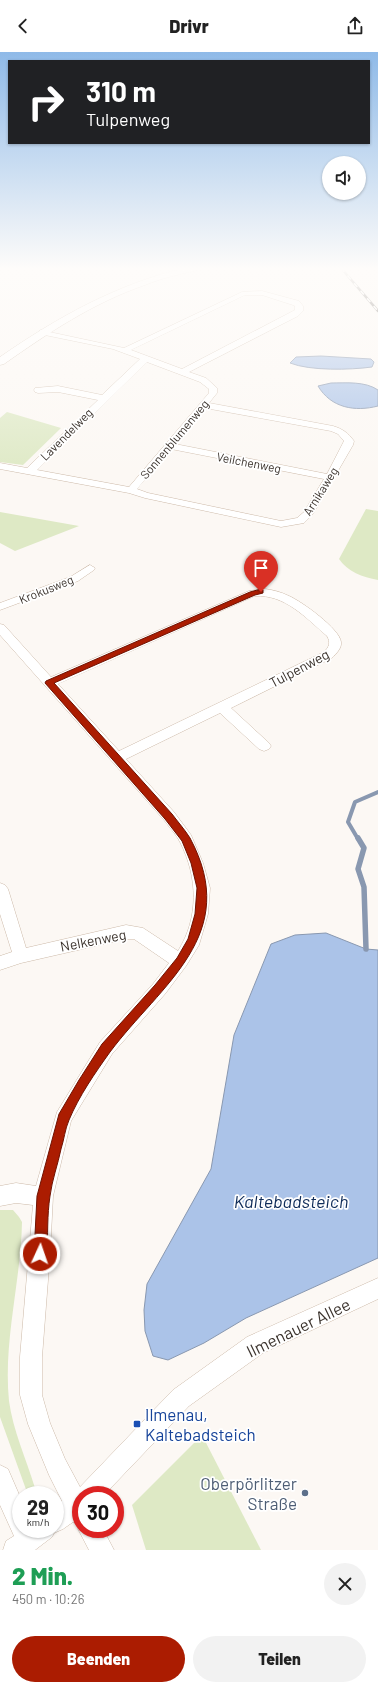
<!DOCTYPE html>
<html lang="de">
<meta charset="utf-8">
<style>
body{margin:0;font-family:Barlow,sans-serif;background:#f2f2f2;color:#222;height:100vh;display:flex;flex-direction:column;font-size:15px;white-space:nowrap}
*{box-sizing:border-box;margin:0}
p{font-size:13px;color:#767676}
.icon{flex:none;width:22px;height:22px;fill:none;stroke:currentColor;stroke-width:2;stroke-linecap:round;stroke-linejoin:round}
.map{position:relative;height:1498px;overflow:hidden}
.details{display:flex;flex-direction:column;background:#fff;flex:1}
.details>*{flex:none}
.top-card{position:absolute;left:8px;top:8px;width:362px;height:84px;border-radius:0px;box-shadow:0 1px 3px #0004;background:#202124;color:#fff;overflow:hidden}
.tools{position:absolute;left:322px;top:104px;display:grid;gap:8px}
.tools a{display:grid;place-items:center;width:44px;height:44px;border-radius:50%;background:#fff;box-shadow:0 1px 3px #0004;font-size:20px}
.speed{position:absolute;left:12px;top:1434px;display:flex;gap:8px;font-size:20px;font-weight:700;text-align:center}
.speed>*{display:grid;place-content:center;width:52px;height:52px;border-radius:50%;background:#fff;box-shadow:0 1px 3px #0004;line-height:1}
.speed small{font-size:10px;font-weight:400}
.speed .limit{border:6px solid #d22;background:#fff;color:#111}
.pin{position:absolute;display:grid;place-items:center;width:34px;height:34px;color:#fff;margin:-41px -17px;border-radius:50% 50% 50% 0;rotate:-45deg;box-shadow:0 0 4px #0007}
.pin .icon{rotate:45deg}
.me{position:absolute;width:44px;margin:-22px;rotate:3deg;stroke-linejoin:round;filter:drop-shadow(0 0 3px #0008)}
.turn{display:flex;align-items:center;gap:14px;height:84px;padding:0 12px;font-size:18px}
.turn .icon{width:52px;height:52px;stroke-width:2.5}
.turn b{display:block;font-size:28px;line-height:34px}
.round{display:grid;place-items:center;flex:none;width:42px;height:42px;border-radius:21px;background:#f2f2f2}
.summary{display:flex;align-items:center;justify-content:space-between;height:68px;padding:0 12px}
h1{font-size:24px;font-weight:800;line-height:30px;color:#1e9e55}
.primary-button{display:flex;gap:8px;margin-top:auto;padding:8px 12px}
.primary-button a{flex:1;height:46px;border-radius:24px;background:#ab1c01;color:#fff;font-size:16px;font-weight:800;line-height:46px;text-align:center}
.primary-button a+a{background:#f2f2f2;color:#222}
header{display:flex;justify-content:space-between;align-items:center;height:52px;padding:0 12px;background:#fff;font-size:18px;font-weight:800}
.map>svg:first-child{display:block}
</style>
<header><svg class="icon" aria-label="back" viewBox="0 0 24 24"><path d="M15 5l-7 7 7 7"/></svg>Drivr<svg class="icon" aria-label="share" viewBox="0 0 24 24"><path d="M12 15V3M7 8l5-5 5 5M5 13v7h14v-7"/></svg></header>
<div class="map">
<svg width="378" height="1498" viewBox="0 0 378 1498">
<rect width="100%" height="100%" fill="#fcf8f4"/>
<g fill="#dee9c5">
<path d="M 7,360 L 61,376 L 23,413 L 0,410 L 0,366 Z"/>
<path d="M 366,457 L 378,459 L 378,528 C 362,525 348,520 339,507 Z"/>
<path d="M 0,460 L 79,474 L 15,499 L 0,491 Z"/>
<path d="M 0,1158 L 13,1158 L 19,1165 L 22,1170 C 21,1229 3,1289 9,1349 C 13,1379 26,1406 35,1436 L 36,1443 L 28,1443 L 0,1365 Z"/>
<path d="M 202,1383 L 261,1498 L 146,1498 L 132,1453 Z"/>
</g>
<g fill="#abc3e8" stroke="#8998b0">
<path d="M 321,304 L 371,307 L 374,310 L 372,315 C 350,318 310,319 290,311 L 296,305 Z"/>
<path d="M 331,331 C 346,331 365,329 378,338 L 378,354 C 355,360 331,356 318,334 Z"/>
<path d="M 326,881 L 366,897 L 378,898 L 378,1206 L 246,1266 L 204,1291 L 168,1308 L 153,1304 L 145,1279 L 144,1258 L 147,1232 L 211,1117 L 234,983 L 271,892 L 295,883 Z"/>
</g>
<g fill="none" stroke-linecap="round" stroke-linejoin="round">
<path stroke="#8998b0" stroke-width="4" d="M 358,787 L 348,770 L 355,750 L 378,740"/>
<path stroke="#8998b0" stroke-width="5.5" d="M 358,786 L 364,796 L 358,817 L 364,835 L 366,897"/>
<defs>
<g id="minor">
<path d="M 262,239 L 299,249 L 303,254 L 303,259 L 298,264 L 189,320 L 206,326 L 217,336 L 217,341 L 209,351 L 333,374 C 343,377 348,381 354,389 L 353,393 L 313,462 L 304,471 L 281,475 L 145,446 L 129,441 L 0,417 L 0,411 L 27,416 L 98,348 L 58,340 L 38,341 L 35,340 L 34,338 L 35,336 L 58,334 L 102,343 L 140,307 L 113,297 L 40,282 L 40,278 L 124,296 L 242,240 ZM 245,243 L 262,243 L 293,253 L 295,254 L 295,258 L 182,317 L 131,298 ZM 147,310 L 200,330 L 209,337 L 209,341 L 129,435 L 37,418 ZM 205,356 L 331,379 L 338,382 L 344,389 L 327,422 L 175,392 ZM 171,397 L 324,427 L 304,460 L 297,466 L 281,469 L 148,441 L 137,437 Z"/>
<path d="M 90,513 L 95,516 L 94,518 L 78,529 L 0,558 L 0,551 L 70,525 Z"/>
<path d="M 265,537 C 273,538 281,540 289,544 C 301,549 340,577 341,590 C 342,596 336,602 332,606 L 231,656 L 269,691 L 271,694 L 269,697 L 264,699 L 259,697 L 220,661 L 126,707 L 174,760 L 191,783 L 203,811 L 210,836 L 208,862 L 199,893 L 186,914 L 165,942 L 112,1002 L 71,1069 L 53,1144 L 50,1202 L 42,1305 L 42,1343 L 50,1371 L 65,1407 L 80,1435 L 173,1338 L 247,1285 L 378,1226 L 378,1247 L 263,1301 L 189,1354 L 104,1443 L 81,1443 L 81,1477 L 103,1477 L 114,1498 L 89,1498 L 78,1477 L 80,1473 L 73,1470 L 63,1477 L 54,1481 L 52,1485 L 35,1498 L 3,1498 L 6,1489 L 14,1484 L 0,1453 L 0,1413 L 8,1417 L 21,1447 L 21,1477 L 55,1477 L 55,1454 L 62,1449 L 49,1423 L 28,1372 L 20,1343 L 20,1305 L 33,1153 L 16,1151 L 0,1154 L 0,1134 L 16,1131 L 36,1134 L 57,1060 L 100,990 L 153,932 L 169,911 L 134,887 L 126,887 L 21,911 L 0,918 L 0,904 L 12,900 L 0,862 L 0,831 L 5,833 L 8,837 L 26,896 L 126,873 L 143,876 L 178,899 C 199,866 198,825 180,790 C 176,782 169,775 164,768 L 0,583 L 0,572 L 4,573 L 51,625 L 249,539 ZM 255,544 C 285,542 306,566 327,584 C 331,591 329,595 324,600 L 119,699 L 58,632 Z"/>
</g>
<path id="major" d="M 185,216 L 199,216 L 198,218 C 180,222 162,226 145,233 C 93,251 48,281 4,312 L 0,313 L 0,305 C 58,265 117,232 185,216 Z"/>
</defs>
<use href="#minor" stroke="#cdbaa9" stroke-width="1"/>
<use href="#major" stroke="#cdbaa9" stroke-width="1"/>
<use href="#minor" fill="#fff" fill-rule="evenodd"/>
<use href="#major" fill="#fff" fill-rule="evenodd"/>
<defs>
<path id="rail" d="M 341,216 L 378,259"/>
</defs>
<use href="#rail" stroke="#534c46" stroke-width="2.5"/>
<use href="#rail" stroke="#fff" stroke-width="1.5" stroke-dasharray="5" stroke-linecap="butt"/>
</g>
<linearGradient id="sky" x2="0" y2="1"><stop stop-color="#8fbae8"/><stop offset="0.51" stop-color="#fefcfa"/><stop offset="1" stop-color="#fefcfa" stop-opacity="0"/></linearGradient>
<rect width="378" height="425" fill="url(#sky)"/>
<path fill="#ab1c01" stroke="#6f1201" d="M 261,537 L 263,538 L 263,541 L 255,543 L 54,631 L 172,762 C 178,770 185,778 190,786 C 242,883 161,932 110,1000 C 95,1021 79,1044 69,1068 C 65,1077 64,1088 61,1097 C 58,1112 52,1128 50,1144 C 47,1163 48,1183 47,1202 L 45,1206 L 40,1208 L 36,1206 L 34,1202 L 37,1144 L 59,1062 L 79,1028 L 102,992 L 155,933 L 177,906 L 188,887 L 195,862 L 197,836 L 191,811 L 182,789 L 165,767 L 45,631 L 46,629 L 250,540 Z"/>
<rect fill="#1a4fb4" stroke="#fff" stroke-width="1.5" x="133" y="1368" width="8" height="8" rx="2"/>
<circle fill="#5c6f8a" stroke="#fff" stroke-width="1.5" cx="305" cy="1441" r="4"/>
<g text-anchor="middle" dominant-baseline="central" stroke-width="3.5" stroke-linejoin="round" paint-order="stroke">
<g font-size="12" fill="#3b332d" stroke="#fff">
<text transform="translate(66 382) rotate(-45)">Lavendelweg</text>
<text transform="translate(174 387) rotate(-50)">Sonnenblumenweg</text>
<text transform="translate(249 410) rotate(11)">Veilchenweg</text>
<text transform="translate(320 439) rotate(-58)">Arnikaweg</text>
<text transform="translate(46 537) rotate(-22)">Krokusweg</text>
</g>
<g font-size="14" fill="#3b332d" stroke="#fff">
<text transform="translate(299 616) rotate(-28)">Tulpenweg</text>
<text transform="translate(93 888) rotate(-11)">Nelkenweg</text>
</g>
<g font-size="17" fill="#3b332d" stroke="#fff">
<text transform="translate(298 1275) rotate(-26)">Ilmenauer Allee</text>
</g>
<g font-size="17" fill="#164399" stroke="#fff" text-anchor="start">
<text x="145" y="1362">Ilmenau,<tspan x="145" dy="20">Kaltebadsteich</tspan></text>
</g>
<g font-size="17" fill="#4e5e75" stroke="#fff" text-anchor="end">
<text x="297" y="1431">Oberpörlitzer<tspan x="297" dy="20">Straße</tspan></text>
</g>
<g font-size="18" font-style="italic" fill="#0f2c59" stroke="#fff">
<text x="291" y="1149">Kaltebadsteich</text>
</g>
</g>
</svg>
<div class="tools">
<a><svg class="icon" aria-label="sound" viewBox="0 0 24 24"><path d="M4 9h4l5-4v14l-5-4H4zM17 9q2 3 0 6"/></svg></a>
</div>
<div class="speed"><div>29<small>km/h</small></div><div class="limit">30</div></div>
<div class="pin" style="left:261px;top:540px;background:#d93025"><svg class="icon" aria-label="arrive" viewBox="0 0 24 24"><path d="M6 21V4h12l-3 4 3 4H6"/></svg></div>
<svg class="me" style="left:40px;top:1202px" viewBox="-20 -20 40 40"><circle r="17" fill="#ab1c01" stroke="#fff" stroke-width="3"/><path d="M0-11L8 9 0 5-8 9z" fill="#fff"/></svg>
<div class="top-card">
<div class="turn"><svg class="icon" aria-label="right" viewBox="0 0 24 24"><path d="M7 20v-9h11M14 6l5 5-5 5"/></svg><div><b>310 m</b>Tulpenweg</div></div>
</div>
</div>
<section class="details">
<div class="summary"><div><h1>2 Min.</h1><p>450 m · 10:26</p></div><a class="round"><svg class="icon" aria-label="close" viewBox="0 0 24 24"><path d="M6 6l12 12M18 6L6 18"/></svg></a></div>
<div class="primary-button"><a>Beenden</a><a>Teilen</a></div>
</section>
